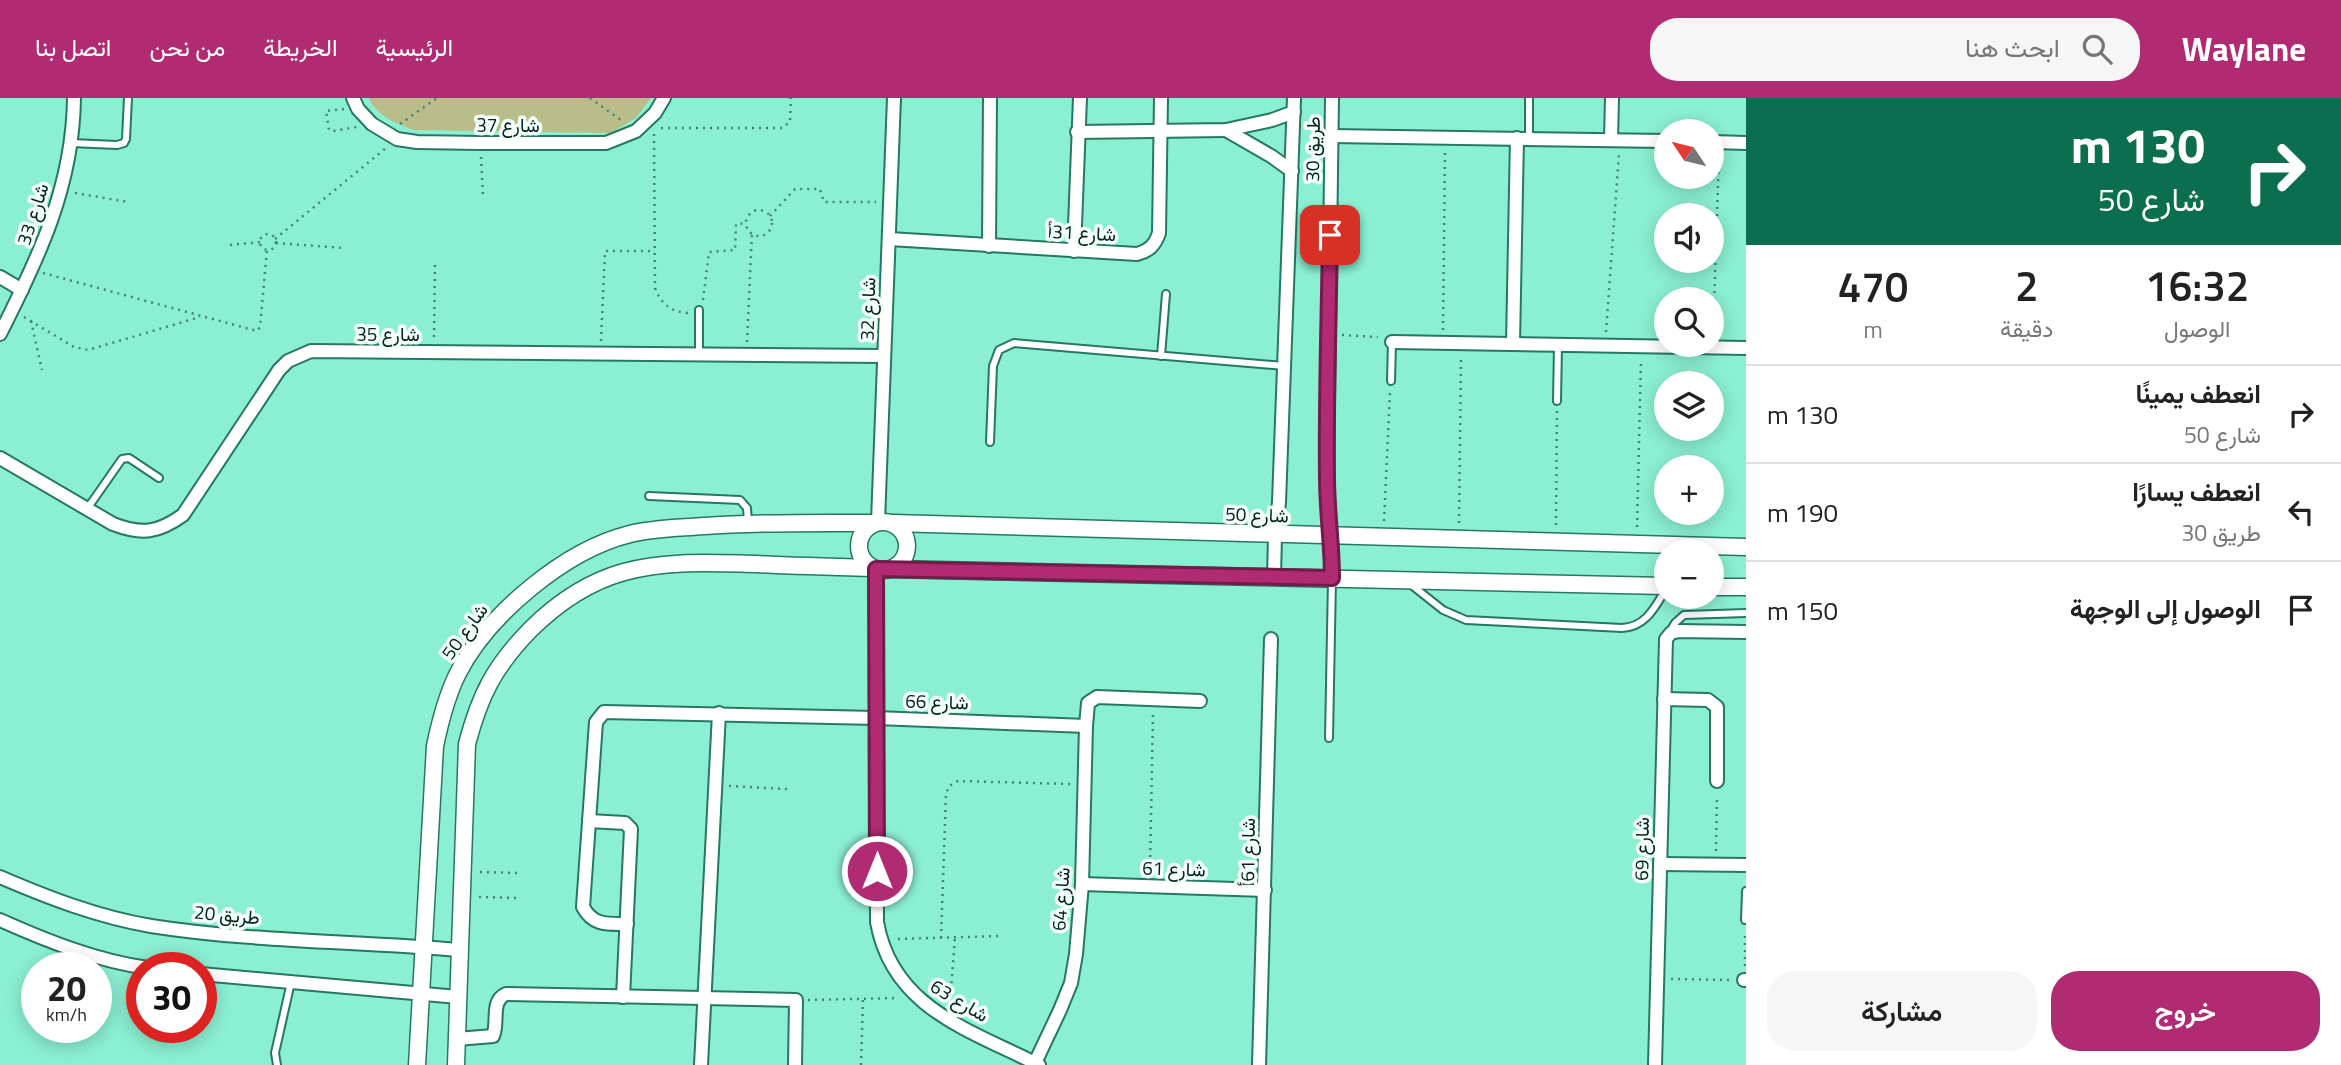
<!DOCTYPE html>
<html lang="ar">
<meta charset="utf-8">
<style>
body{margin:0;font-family:"Titillium Web",Vazirmatn,sans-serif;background:#f6f6f6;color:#222;direction:rtl;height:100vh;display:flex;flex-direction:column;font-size:26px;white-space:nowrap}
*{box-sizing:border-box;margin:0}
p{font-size:23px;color:#767676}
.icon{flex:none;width:38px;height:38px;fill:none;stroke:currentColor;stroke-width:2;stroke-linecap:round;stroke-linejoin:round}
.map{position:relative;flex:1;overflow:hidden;direction:ltr}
.details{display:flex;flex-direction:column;background:#fff;width:595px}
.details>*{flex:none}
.hud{background:#0b6e4f;color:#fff;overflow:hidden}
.needle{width:46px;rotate:305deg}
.buttons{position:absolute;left:1654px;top:21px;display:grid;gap:14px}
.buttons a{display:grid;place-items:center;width:70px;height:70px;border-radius:50%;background:#fff;box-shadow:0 4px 18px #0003;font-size:35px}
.speed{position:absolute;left:21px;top:854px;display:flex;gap:14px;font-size:35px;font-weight:700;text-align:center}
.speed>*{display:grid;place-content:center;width:91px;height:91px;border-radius:50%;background:#fff;box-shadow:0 4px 18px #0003;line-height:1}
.speed small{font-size:18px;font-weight:400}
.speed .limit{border:10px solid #d22;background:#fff;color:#111}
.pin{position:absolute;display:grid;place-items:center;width:60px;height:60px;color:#fff;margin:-30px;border-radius:14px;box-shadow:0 4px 10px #0006}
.me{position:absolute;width:77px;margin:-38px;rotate:0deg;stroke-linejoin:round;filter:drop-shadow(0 0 5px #0008)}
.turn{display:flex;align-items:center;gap:24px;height:147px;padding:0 21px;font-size:32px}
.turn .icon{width:91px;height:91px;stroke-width:2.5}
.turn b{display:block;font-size:49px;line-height:60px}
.eta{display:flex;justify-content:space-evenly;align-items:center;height:119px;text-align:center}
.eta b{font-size:42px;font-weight:600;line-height:49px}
.primary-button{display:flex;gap:14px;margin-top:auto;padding:14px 21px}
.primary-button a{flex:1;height:80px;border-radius:28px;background:#b02b72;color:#fff;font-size:28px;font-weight:600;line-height:80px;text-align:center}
.primary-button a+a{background:#f6f6f6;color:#222}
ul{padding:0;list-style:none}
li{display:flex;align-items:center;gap:21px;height:98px;padding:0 21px;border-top:2px solid #e0e0e0}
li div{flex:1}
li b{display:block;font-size:26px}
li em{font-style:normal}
header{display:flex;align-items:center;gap:42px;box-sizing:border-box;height:98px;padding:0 35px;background:#b02b72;color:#fff}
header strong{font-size:33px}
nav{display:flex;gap:38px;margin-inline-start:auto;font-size:24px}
.search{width:490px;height:63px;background:#f6f6f6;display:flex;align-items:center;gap:18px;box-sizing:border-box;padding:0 24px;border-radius:28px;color:#767676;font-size:26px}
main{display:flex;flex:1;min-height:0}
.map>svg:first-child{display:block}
</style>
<header>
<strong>Waylane</strong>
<div class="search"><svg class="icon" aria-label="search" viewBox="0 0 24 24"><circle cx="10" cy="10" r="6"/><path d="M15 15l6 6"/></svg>ابحث هنا</div>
<nav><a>الرئيسية</a><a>الخريطة</a><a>من نحن</a><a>اتصل بنا</a></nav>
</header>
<main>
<section class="details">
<div class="hud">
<div class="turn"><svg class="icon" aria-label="right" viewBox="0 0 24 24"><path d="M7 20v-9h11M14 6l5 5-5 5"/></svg><div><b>130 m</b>شارع 50</div></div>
</div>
<div class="eta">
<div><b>16:32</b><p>الوصول</p></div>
<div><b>2</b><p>دقيقة</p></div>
<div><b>470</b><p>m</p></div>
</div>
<ul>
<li><svg class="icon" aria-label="right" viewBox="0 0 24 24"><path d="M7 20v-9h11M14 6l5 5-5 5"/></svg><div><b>انعطف يمينًا</b><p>شارع 50</p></div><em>130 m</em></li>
<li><svg class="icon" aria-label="left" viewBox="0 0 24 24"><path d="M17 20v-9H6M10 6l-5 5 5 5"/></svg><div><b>انعطف يسارًا</b><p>طريق 30</p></div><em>190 m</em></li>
<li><svg class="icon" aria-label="arrive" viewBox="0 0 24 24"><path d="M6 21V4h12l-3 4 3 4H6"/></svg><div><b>الوصول إلى الوجهة</b></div><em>150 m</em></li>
</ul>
<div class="primary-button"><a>خروج</a><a>مشاركة</a></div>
</section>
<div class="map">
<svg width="1746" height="967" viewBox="0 0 1746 967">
<rect width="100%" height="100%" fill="#8bf0d2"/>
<path fill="#b8bd89" d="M 369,0 L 651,0 L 636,20 L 610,35 L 413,32 C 396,25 376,18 369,0 Z"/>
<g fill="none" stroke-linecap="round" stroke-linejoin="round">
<defs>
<g id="service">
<path d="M 1529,40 L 1529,0"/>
<path d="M 71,45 L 117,47 L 124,45 L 126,41 L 128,0"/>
<path d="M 699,256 L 699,212"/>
<path d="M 1161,258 L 1166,196"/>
<path d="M 1391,283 L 1392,244"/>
<path d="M 1557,303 L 1558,247"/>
<path d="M 990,344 L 993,268 L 999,252 L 1014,245 L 1284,268"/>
<path d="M 649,398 L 740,402 L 747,410 L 748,425"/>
<path d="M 87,411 L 122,361 L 129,360 L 159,380"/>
<path d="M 1409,485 L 1443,512 L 1466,522 L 1622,530 C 1646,529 1655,509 1666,491"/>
<path d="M 1669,535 L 1675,525 L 1684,517 L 1746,515"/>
<path d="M 1329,640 L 1332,481"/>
<path d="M 1745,822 L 1746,793"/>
<path d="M 277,967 L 275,955 L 291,884"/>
</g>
<g id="minor">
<path d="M 353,0 L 358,11 L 372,26 L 397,41 L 417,44 L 480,45 L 606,45 L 636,33 L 655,15 L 664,0"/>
<path d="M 1226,32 L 1271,58 L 1292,73"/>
<path d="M 1077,34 L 1226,32 L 1272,22 L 1294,14"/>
<path d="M 1331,38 L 1666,43"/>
<path d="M 1611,42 L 1612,0"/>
<path d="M 1712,44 L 1746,45"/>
<path d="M 889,141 L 1137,156 C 1149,153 1155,147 1159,135 L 1161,0"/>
<path d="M 989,148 L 990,0"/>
<path d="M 1074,153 L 1080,0"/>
<path d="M 0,179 L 22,192"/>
<path d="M 0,236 C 39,159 73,88 74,0"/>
<path d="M 1392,244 L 1746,250"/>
<path d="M 1513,246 L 1517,40"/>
<path d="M 0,360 L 113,426 C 142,437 158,435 183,417 L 279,272 L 288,263 L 311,253 L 884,258"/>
<path d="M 878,424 L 894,0"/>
<path d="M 876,471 L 877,824 C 892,910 970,932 1039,967"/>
<path d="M 1274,479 L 1275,437 L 1279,404 L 1294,0"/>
<path d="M 1332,480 C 1332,446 1328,413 1327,378 L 1332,0"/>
<path d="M 1664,601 L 1708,602 L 1717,609 L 1717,683"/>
<path d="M 589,723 L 625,725 L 631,731 L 623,899"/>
<path d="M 1660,766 L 1746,767"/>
<path d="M 0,779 C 49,800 98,819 151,828 C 253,844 357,843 459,852"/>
<path d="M 1082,786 L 1265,792"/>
<path d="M 0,822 C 47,843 97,863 148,870"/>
<path d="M 627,826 C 608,826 593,828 583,809 L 596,624 L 604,614 L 876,620 L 1086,628 L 1088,605 L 1097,599 L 1200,603"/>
<path d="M 201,876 L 458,899"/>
<path d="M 1744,882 L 1746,882"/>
<path d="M 457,941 L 493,938 C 499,924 490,903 506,896 L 796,902 L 795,967"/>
<path d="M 701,967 L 719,615"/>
<path d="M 1034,967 L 1060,912 L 1071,885 L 1076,856 L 1082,786 L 1086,628"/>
<path d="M 1259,967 L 1271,541"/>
<path d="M 1655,967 L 1666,541 L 1671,535 L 1678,533 L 1746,534"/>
</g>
<g id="tertiary">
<circle cx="883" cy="448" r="24"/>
<path d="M 893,425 L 1746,449"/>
<path d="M 892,471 L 1666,488"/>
<path d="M 1712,489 L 1746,489"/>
<path d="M 417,967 L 435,648 C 440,624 446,600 457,577 C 487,517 565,452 630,436 C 654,430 680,430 704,428 C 761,424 818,425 874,425"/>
<path d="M 456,967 L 467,646 C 480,597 494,569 530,532 C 556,506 588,484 624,474 C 667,462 713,465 756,466 C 795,468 834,469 873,470"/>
</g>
</defs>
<use href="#service" stroke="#267763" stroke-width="10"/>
<use href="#minor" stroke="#267763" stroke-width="16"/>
<use href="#tertiary" stroke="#267763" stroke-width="19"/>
<g stroke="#438572" stroke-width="2.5" stroke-dasharray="2 5" stroke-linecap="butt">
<path d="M 590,0 L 621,22"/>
<path d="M 344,11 L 326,13 L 329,32 L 333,33 L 357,29"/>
<path d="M 400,26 L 437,0"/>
<path d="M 661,30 L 782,30 L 790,24 L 791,0"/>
<path d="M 654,36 L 655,190 C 661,206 671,214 689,215"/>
<path d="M 481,59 L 483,98"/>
<path d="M 75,95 L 128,104"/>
<circle cx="759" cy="125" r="13"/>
<path d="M 770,118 L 795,91 L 820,91 L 824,104 L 876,104"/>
<circle cx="268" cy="144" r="8"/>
<path d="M 275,141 L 386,50"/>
<path d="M 276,145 L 343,150"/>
<path d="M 230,147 L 260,144"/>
<path d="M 43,175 L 257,233 L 260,229 L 267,152"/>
<path d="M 703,202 L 709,154 L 735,152 L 736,126 L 747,125"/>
<path d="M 24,219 L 74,249 L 88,252 L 200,219"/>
<path d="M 31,223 L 42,272"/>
<path d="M 1443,232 L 1445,53"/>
<path d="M 1606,234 L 1619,56"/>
<path d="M 1342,237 L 1378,239"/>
<path d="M 1713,237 L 1719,58"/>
<path d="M 434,239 L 435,165"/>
<path d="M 601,243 L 605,153 L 655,153"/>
<path d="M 747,244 L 752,135"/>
<path d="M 1384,423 L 1390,294"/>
<path d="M 1459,425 L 1461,260"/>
<path d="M 1556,427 L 1557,312"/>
<path d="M 1637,429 L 1641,261"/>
<path d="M 729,688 L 787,691"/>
<path d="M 1716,753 L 1717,697"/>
<path d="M 1150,773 L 1153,615"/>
<path d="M 480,774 L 519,775"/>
<path d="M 479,799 L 518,800"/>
<path d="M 941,840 L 946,696 L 949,688 L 958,683 L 1071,686"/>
<path d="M 898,841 L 1000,838"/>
<path d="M 1745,868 L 1745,833"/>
<path d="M 1671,881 L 1731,882"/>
<path d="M 808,902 L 899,900"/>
<path d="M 950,906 L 955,839"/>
<path d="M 861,967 L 863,901"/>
</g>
<use href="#service" stroke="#fff" stroke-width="6"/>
<use href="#minor" stroke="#fff" stroke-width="12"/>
<use href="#tertiary" stroke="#fff" stroke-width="16"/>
</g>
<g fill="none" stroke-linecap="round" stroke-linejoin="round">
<defs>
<path id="route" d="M 877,773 L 876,471 L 1332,480 C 1332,446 1327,413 1327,379 C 1326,298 1329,218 1330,137"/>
</defs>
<use href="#route" stroke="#721c4a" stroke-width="18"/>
<use href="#route" stroke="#b02b72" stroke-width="12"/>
</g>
<g text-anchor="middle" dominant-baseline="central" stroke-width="7" stroke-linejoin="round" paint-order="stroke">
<g font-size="19" fill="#01231a" stroke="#f3fdf9">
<text x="508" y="26">شارع 37</text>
<text transform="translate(1312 51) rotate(-89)">طريق 30</text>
<text transform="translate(32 116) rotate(-72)">شارع 33</text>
<text transform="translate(1082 134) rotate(3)">شارع 31أ</text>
<text transform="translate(867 211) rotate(-88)">شارع 32</text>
<text x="388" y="235">شارع 35</text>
<text transform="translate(1257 416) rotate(2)">شارع 50</text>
<text transform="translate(464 533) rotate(-54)">شارع 50</text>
<text transform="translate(937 603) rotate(2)">شارع 66</text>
<text transform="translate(1641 751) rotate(-89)">شارع 69</text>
<text transform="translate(1247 754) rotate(-89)">شارع 61أ</text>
<text transform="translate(1174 770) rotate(2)">شارع 61</text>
<text transform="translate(1060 801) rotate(-86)">شارع 64</text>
<text transform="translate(227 816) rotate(5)">طريق 20</text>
<text transform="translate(960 902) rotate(31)">شارع 63</text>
</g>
</g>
</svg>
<div class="buttons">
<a><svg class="needle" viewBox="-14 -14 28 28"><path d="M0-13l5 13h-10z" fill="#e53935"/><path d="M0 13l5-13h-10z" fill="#767676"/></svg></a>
<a><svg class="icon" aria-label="sound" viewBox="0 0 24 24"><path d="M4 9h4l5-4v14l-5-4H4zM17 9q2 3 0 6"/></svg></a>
<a><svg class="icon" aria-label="search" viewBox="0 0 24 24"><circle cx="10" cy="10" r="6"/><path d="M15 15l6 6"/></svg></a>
<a><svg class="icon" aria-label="layers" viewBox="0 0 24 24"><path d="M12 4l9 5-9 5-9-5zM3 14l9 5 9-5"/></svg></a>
<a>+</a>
<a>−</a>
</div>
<div class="speed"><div>20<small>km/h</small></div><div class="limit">30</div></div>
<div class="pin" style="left:1330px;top:137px;background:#d93025"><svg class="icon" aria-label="arrive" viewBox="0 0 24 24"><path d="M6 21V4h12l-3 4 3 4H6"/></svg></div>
<svg class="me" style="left:877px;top:773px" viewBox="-20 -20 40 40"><circle r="17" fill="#b02b72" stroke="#fff" stroke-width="3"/><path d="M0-11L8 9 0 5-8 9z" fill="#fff"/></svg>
</div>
</main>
